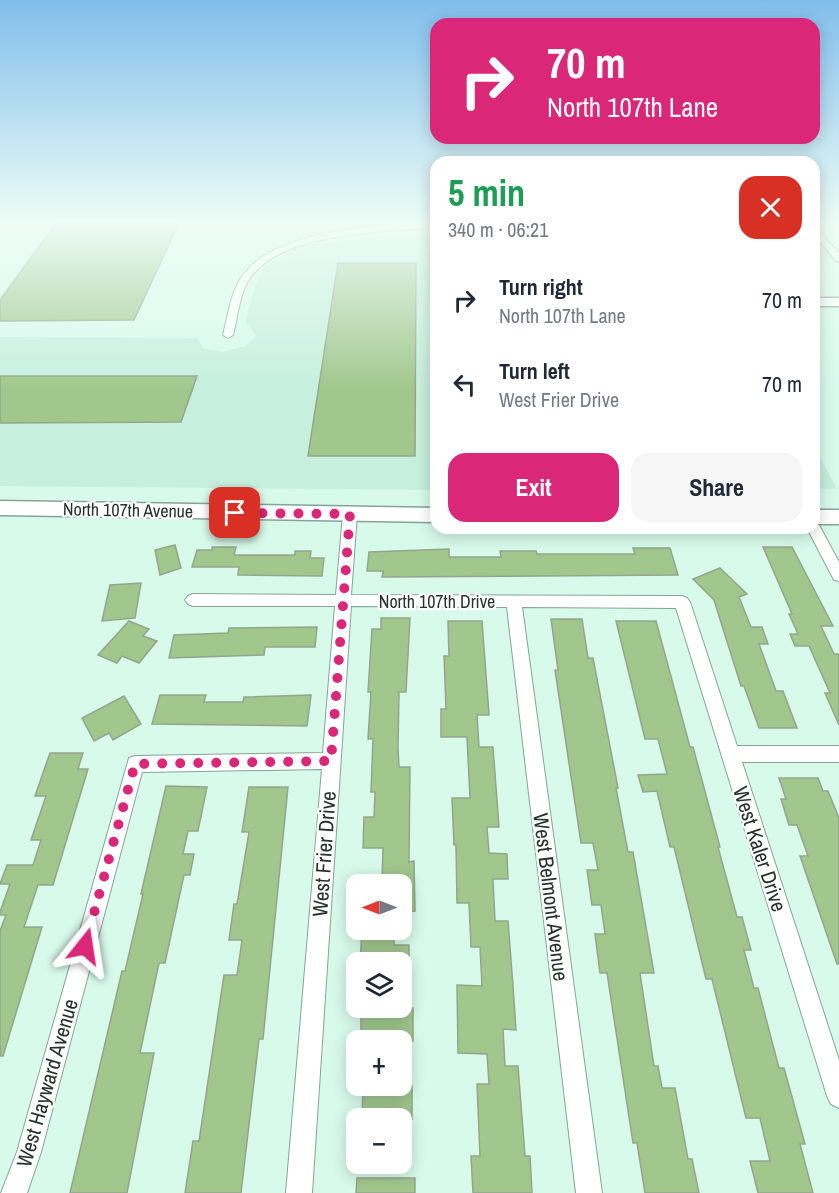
<!DOCTYPE html>
<meta charset="utf-8">
<style>
body{margin:0;font-family:"Archivo Narrow",sans-serif;background:#f6f6f7;color:#1f2937;height:100vh;display:flex;flex-direction:column;font-size:22px;white-space:nowrap}
*{box-sizing:border-box;margin:0}
p{font-size:20px;color:#747a83}
.icon{flex:none;width:33px;height:33px;fill:none;stroke:currentColor;stroke-width:2;stroke-linecap:round;stroke-linejoin:round}
.map{position:relative;flex:1;overflow:hidden}
.side{position:absolute;left:430px;top:156px;width:390px;height:378px;display:flex;flex-direction:column;background:#fff;border-radius:18px;box-shadow:0 3px 15px #0003}
.side>*{flex:none}
.top-card{position:absolute;left:430px;top:18px;width:390px;height:126px;border-radius:18px;box-shadow:0 3px 15px #0003;background:#db2777;color:#fff;overflow:hidden}
.needle{width:39px;rotate:270deg}
.buttons{position:absolute;left:346px;top:874px;display:grid;gap:12px}
.buttons a{display:grid;place-items:center;width:66px;height:66px;border-radius:12px;background:#fff;box-shadow:0 3px 15px #0003;font-size:30px}
.pin{position:absolute;display:grid;place-items:center;width:51px;height:51px;color:#fff;margin:-26px;border-radius:12px;box-shadow:0 3px 9px #0006}
.me{position:absolute;width:66px;margin:-33px;rotate:15deg;stroke-linejoin:round;filter:drop-shadow(0 0 4px #0008)}
.turn{display:flex;align-items:center;gap:21px;height:126px;padding:0 18px;font-size:27px}
.turn .icon{width:78px;height:78px;stroke-width:2.5}
.turn b{display:block;font-size:42px;line-height:51px}
.round{display:grid;place-items:center;flex:none;width:63px;height:63px;border-radius:18px;background:#f6f6f7}
.head{display:flex;align-items:center;justify-content:space-between;height:102px;padding:0 18px}
h1{font-size:36px;font-weight:700;line-height:45px;color:#1e9e55}
.button{display:flex;gap:12px;margin-top:auto;padding:12px 18px}
.button a{flex:1;height:69px;border-radius:18px;background:#db2777;color:#fff;font-size:24px;font-weight:700;line-height:69px;text-align:center}
.button a+a{background:#f6f6f7;color:#1f2937}
ul{padding:0;list-style:none}
li{display:flex;align-items:center;gap:18px;height:84px;padding:0 18px}
li div{flex:1}
li b{display:block;font-size:22px}
li em{font-style:normal}
.map>svg:first-child{display:block}
</style>
<div class="map">
<svg width="839" height="1193" viewBox="0 0 839 1193">
<rect width="100%" height="100%" fill="#d8faeb"/>
<g fill="#c6efdd">
<path d="M 423,228 L 436,248 L 436,490 L 0,486 L 0,337 L 197,338 L 203,348 L 222,352 L 246,346 L 256,336 L 246,321 L 254,289 L 264,267 L 294,250 L 329,242 Z"/>
<path d="M 815,448 L 837,489 L 815,489 Z"/>
</g>
<g fill="#a1c78d" stroke="#95a58d" stroke-width="1.5">
<path d="M 56,223 L 179,223 L 134,320 L 0,321 L 0,300 Z"/>
<path d="M 338,263 L 416,263 L 415,456 L 308,456 Z"/>
<path d="M 0,376 L 197,376 L 181,422 L 0,423 Z"/>
<path d="M 175,545 L 181,568 L 160,575 L 155,550 Z"/>
<path d="M 212,547 L 236,547 L 234,555 L 295,555 L 295,551 L 311,551 L 310,558 L 324,558 L 322,576 L 238,575 L 239,567 L 192,567 L 197,550 L 212,550 Z"/>
<path d="M 763,547 L 792,547 L 833,626 L 821,626 L 834,654 L 839,654 L 839,725 L 825,693 L 830,693 L 809,646 L 795,646 L 790,634 L 798,634 L 789,614 L 792,614 Z"/>
<path d="M 633,548 L 670,548 L 678,575 L 382,577 L 383,571 L 367,571 L 369,552 L 449,549 L 449,557 L 501,557 L 500,551 L 536,551 L 537,554 L 635,554 Z"/>
<path d="M 720,568 L 747,594 L 739,597 L 751,627 L 762,627 L 768,644 L 759,644 L 776,691 L 783,691 L 797,728 L 759,728 L 744,686 L 741,686 L 714,600 L 693,579 Z"/>
<path d="M 141,583 L 135,618 L 102,621 L 110,585 Z"/>
<path d="M 381,618 L 410,618 L 406,692 L 399,692 L 398,748 L 399,767 L 410,767 L 409,862 L 414,861 L 415,911 L 402,912 L 402,885 L 382,885 L 383,848 L 363,848 L 364,817 L 374,817 L 375,792 L 371,792 L 373,739 L 368,739 L 371,692 L 368,692 L 372,629 L 381,629 Z"/>
<path d="M 551,619 L 582,619 L 588,658 L 593,658 L 618,788 L 616,788 L 628,852 L 633,852 L 654,973 L 640,973 L 654,1066 L 658,1066 L 662,1088 L 675,1088 L 688,1159 L 692,1159 L 699,1193 L 645,1193 L 637,1143 L 633,1143 L 607,973 L 600,973 L 595,934 L 605,934 L 601,905 L 592,905 L 587,870 L 598,870 L 593,843 L 581,843 L 555,670 L 558,670 Z"/>
<path d="M 129,621 L 149,629 L 143,636 L 157,641 L 139,663 L 122,656 L 117,663 L 98,655 Z"/>
<path d="M 448,621 L 482,621 L 489,715 L 477,715 L 479,747 L 493,747 L 499,827 L 487,827 L 489,853 L 507,854 L 508,879 L 493,879 L 495,921 L 508,921 L 513,986 L 516,1030 L 503,1029 L 505,1066 L 518,1066 L 525,1156 L 530,1156 L 532,1193 L 473,1193 L 471,1156 L 480,1156 L 477,1084 L 489,1084 L 487,1054 L 458,1053 L 457,985 L 482,986 L 480,947 L 471,947 L 469,903 L 457,903 L 456,845 L 454,845 L 452,798 L 470,798 L 467,737 L 441,737 L 441,709 L 446,709 L 444,656 L 449,656 Z"/>
<path d="M 616,621 L 656,621 L 690,747 L 693,747 L 720,847 L 718,847 L 737,917 L 742,917 L 751,950 L 744,950 L 754,988 L 758,988 L 779,1068 L 784,1068 L 805,1144 L 800,1144 L 813,1193 L 758,1193 L 750,1161 L 770,1161 L 760,1118 L 746,1118 L 712,979 L 706,979 L 674,847 L 670,847 L 657,791 L 643,792 L 638,775 L 667,774 L 658,739 L 645,739 Z"/>
<path d="M 317,627 L 315,647 L 265,647 L 264,655 L 169,658 L 174,635 L 228,633 L 229,628 Z"/>
<path d="M 160,695 L 206,695 L 204,702 L 243,702 L 244,697 L 311,695 L 307,726 L 152,724 Z"/>
<path d="M 124,696 L 141,724 L 113,740 L 109,733 L 94,741 L 82,718 Z"/>
<path d="M 50,753 L 83,753 L 78,769 L 88,769 L 53,885 L 38,885 L 24,927 L 42,927 L 3,1056 L 0,1056 L 0,931 L 6,915 L 0,915 L 0,912 L 10,884 L 0,884 L 7,865 L 33,865 L 41,840 L 31,840 L 46,796 L 35,796 Z"/>
<path d="M 779,778 L 818,778 L 823,791 L 828,791 L 839,818 L 839,964 L 837,964 L 800,856 L 808,856 L 797,825 L 789,825 L 781,799 L 786,799 Z"/>
<path d="M 166,786 L 207,787 L 198,831 L 188,831 L 183,854 L 194,854 L 190,875 L 184,875 L 165,963 L 159,963 L 140,1053 L 154,1053 L 127,1193 L 70,1193 L 122,971 L 125,971 L 143,894 L 141,894 Z"/>
<path d="M 249,787 L 288,787 L 263,1039 L 259,1039 L 241,1193 L 185,1193 L 193,1141 L 199,1141 L 224,975 L 237,975 L 242,940 L 229,940 L 234,904 L 237,904 L 249,832 L 242,832 Z"/>
<path d="M 362,930 L 394,930 L 394,945 L 409,945 L 409,963 L 360,963 Z"/>
<rect x="361" y="1008" width="52" height="33"/>
<path d="M 363,1086 L 412,1086 L 412,1119 L 362,1119 Z"/>
<path d="M 357,1178 L 415,1178 L 415,1193 L 356,1193 Z"/>
</g>
<g fill="none" stroke-linecap="round" stroke-linejoin="round">
<defs>
<g id="street">
<path d="M 409,223 L 435,223 C 423,231 400,229 386,231 C 345,235 276,241 250,278 C 239,294 238,317 233,335 L 228,338 L 223,335 C 228,316 230,295 241,278 C 270,232 360,228 409,223 Z"/>
<path d="M 814,226 L 839,253 L 839,262 L 836,261 L 814,234 Z"/>
<path d="M 350,509 L 357,514 L 351,595 L 682,596 L 687,598 L 690,602 L 737,746 L 839,746 L 839,762 L 742,762 L 839,1060 L 839,1108 L 831,1104 L 827,1096 L 676,608 L 522,607 L 602,1193 L 576,1193 L 507,607 L 351,606 L 312,1193 L 286,1193 L 322,769 L 142,772 L 41,1152 L 27,1193 L 1,1193 L 17,1152 L 129,758 L 135,756 L 323,753 L 335,606 L 193,606 L 188,604 L 185,600 L 188,596 L 193,594 L 336,595 L 343,514 Z"/>
<path d="M 814,523 L 819,525 L 839,562 L 839,581 L 834,580 L 807,528 L 814,528 Z"/>
</g>
<g id="secondary">
<rect x="814" y="298" width="25" height="8"/>
<path d="M 0,501 L 436,508 L 436,522 L 0,515 Z"/>
<rect x="814" y="510" width="25" height="14"/>
</g>
</defs>
<use href="#street" stroke="#85a497" stroke-width="2"/>
<use href="#secondary" stroke="#85a497" stroke-width="3"/>
<use href="#street" fill="#fff" fill-rule="evenodd"/>
<use href="#secondary" fill="#fff" fill-rule="evenodd"/>
</g>
<linearGradient id="sky" x2="0" y2="1"><stop stop-color="#81beec"/><stop offset="0.57" stop-color="#edfdf6"/><stop offset="1" stop-color="#edfdf6" stop-opacity="0"/></linearGradient>
<rect width="839" height="390" fill="url(#sky)"/>
<g fill="none" stroke-linecap="round" stroke-linejoin="round">
<path stroke="#db2777" stroke-width="10" stroke-dasharray="0 18" d="M 85,946 L 135,764 L 331,761 L 350,514 L 235,513"/>
</g>
<g text-anchor="middle" dominant-baseline="central" stroke-width="4.5" stroke-linejoin="round" paint-order="stroke">
<g font-size="18" fill="#26332e" stroke="#fefefe">
<text transform="translate(128 510) rotate(1)">North 107th Avenue</text>
<text x="437" y="601">North 107th Drive</text>
</g>
<g font-size="21" fill="#26332e" stroke="#fefefe">
<text transform="translate(760 849) rotate(72)">West Kaler Drive</text>
<text transform="translate(324 854) rotate(-86)">West Frier Drive</text>
<text transform="translate(551 897) rotate(83)">West Belmont Avenue</text>
<text transform="translate(47 1083) rotate(-74)">West Hayward Avenue</text>
</g>
</g>
</svg>
<div class="buttons">
<a><svg class="needle" viewBox="-14 -14 28 28"><path d="M0-13l5 13h-10z" fill="#e53935"/><path d="M0 13l5-13h-10z" fill="#747a83"/></svg></a>
<a><svg class="icon" aria-label="layers" viewBox="0 0 24 24"><path d="M12 4l9 5-9 5-9-5zM3 14l9 5 9-5"/></svg></a>
<a>+</a>
<a>−</a>
</div>
<div class="pin" style="left:235px;top:513px;background:#d93025"><svg class="icon" aria-label="arrive" viewBox="0 0 24 24"><path d="M6 21V4h12l-3 4 3 4H6"/></svg></div>
<svg class="me" style="left:85px;top:946px" viewBox="-20 -20 40 40"><path d="M0-17L14 15 0 8-14 15z" fill="#db2777" stroke="#fff" stroke-width="4"/></svg>
<div class="top-card">
<div class="turn"><svg class="icon" aria-label="right" viewBox="0 0 24 24"><path d="M7 20v-9h11M14 6l5 5-5 5"/></svg><div><b>70 m</b>North 107th Lane</div></div>
</div>
<section class="side">
<div class="head"><div><h1>5 min</h1><p>340 m · 06:21</p></div><a class="round" style="background:#d93025;color:#fff"><svg class="icon" aria-label="close" viewBox="0 0 24 24"><path d="M6 6l12 12M18 6L6 18"/></svg></a></div>
<ul>
<li><svg class="icon" aria-label="right" viewBox="0 0 24 24"><path d="M7 20v-9h11M14 6l5 5-5 5"/></svg><div><b>Turn right</b><p>North 107th Lane</p></div><em>70 m</em></li>
<li><svg class="icon" aria-label="left" viewBox="0 0 24 24"><path d="M17 20v-9H6M10 6l-5 5 5 5"/></svg><div><b>Turn left</b><p>West Frier Drive</p></div><em>70 m</em></li>
</ul>
<div class="button"><a>Exit</a><a>Share</a></div>
</section>
</div>
